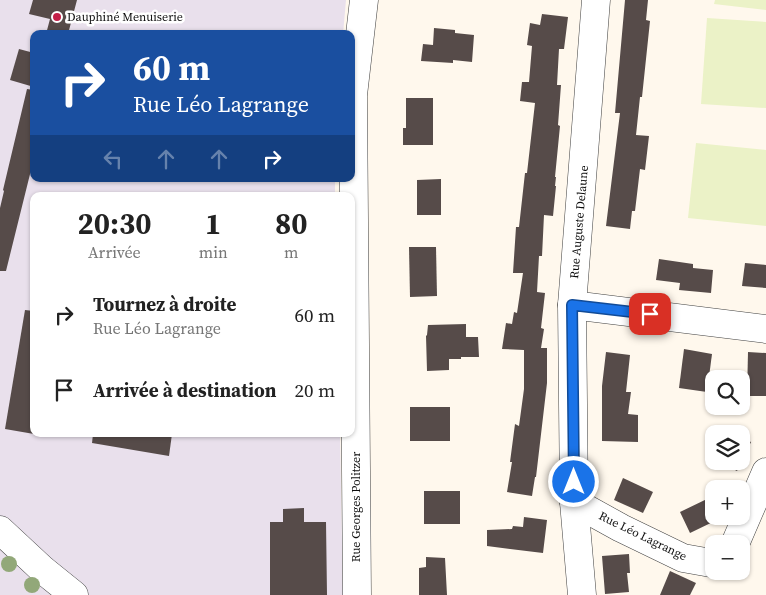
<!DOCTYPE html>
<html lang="fr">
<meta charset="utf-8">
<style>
body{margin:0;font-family:"Source Serif 4",serif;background:#f2f2f2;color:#222;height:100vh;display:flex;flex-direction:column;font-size:19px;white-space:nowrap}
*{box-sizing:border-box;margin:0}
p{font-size:16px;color:#767676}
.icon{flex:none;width:28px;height:28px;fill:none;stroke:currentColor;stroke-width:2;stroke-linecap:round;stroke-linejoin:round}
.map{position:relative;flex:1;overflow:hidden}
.panel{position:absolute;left:30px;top:192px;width:325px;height:245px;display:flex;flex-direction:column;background:#fff;border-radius:10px;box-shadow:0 1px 4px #0004}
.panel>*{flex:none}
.top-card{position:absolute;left:30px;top:30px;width:325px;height:152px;border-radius:10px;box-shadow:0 1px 4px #0004;background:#1a4fa0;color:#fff;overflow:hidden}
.tools{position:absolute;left:705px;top:370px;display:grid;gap:10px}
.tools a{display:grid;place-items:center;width:45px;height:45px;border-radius:10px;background:#fff;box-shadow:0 1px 4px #0004;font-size:25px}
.pin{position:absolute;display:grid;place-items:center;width:42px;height:42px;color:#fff;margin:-21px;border-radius:10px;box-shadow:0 2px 8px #0006}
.me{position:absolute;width:55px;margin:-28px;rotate:0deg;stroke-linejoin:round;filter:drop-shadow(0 0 4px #0008)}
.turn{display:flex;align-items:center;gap:18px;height:105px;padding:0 20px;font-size:22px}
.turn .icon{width:65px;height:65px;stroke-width:2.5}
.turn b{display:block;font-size:35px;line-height:42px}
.lanes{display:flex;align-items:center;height:48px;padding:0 20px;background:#0003;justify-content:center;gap:25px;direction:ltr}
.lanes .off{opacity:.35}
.eta{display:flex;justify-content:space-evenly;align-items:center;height:85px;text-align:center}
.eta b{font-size:30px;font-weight:700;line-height:35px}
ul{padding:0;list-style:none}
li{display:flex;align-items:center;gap:15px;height:75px;padding:0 20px}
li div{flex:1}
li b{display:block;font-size:19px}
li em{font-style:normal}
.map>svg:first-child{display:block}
</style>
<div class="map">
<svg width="766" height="595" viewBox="0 0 766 595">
<rect width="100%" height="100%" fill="#fff8ed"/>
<path fill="#e9e0ec" d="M 0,0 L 346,0 L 343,34 L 34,34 L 34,179 L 335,179 L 335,196 L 34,196 L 34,434 L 340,434 L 343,595 L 0,595 Z"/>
<g fill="#ebf2c7">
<path d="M 715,0 L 766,0 L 766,10 L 714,4 Z"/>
<path d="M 707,18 L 766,22 L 766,108 L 701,104 Z"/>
<path d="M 696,143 L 766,150 L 766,226 L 688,218 Z"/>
</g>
<g fill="#564b49">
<path d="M 33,0 L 77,0 L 68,34 L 46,34 L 50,19 L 29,14 Z"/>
<path d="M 625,0 L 648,0 L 646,20 L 650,21 L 642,97 L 640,97 L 636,135 L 649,136 L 645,170 L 640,169 L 635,211 L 632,211 L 630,229 L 606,226 L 620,113 L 615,113 Z"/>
<path d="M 542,14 L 568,17 L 564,49 L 559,49 L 557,85 L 561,85 L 558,125 L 560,126 L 555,177 L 556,177 L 555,186 L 556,186 L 553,216 L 544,215 L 542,256 L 539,256 L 537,292 L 545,293 L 541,328 L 544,329 L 541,348 L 547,348 L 547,383 L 536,477 L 535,477 L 532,496 L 507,492 L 512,462 L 510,462 L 515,424 L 519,426 L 524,389 L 524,350 L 502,349 L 506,323 L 512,324 L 514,312 L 517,313 L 523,273 L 513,273 L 516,227 L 519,227 L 525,173 L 527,173 L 535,103 L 520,101 L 522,82 L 529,82 L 532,46 L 527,45 L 530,23 L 540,25 Z"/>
<path d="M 434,28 L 455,30 L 455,33 L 474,35 L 472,62 L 453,60 L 453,63 L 421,61 L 423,44 L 433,45 Z"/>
<path d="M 19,49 L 34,53 L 34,87 L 10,80 Z"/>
<path d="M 27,89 L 34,90 L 34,158 L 6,271 L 0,271 L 0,208 L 4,191 L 3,190 Z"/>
<path d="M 406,98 L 433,98 L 433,145 L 403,145 L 403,128 L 406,128 Z"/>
<path d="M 441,179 L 441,215 L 417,215 L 417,180 Z"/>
<path d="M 409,247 L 436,247 L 437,296 L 410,297 Z"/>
<path d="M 659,259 L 693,264 L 693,268 L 713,270 L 711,293 L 679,290 L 680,283 L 656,280 Z"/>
<path d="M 745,263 L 766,265 L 766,288 L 742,286 Z"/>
<path d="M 25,310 L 34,311 L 34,434 L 5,429 Z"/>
<path d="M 466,324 L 466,337 L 478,337 L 479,357 L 461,357 L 461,359 L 449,359 L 449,370 L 427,371 L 426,336 L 427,335 L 428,325 Z"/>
<path d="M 684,349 L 712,354 L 707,392 L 679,388 Z"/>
<path d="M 606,352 L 630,355 L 626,392 L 631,392 L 628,414 L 638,415 L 638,442 L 602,441 L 602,386 Z"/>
<path d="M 748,352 L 766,353 L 766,396 L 747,396 Z"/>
<rect x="410" y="407" width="40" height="34"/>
<path d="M 93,434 L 172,434 L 169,456 L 92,443 Z"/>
<path d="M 741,437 L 751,442 L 737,471 L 717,461 L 741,461 Z"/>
<path d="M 623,478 L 653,492 L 643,513 L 614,500 Z"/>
<rect x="424" y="491" width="36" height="33"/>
<path d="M 709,498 L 714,508 L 714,516 L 718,516 L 719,519 L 690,533 L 680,512 Z"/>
<path d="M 304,508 L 304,522 L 326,522 L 327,595 L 270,595 L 270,522 L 283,522 L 283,509 Z"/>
<path d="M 524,517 L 547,520 L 543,553 L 487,546 L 487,530 L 512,529 L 513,526 L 523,527 Z"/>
<path d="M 629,554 L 630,573 L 627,573 L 629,592 L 605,594 L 602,556 Z"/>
<path d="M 426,557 L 445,558 L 447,595 L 419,595 L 419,568 L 426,567 Z"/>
<path d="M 670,571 L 696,583 L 690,595 L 660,595 Z"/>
</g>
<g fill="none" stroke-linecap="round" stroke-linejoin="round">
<defs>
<g id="minor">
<path d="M 572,305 L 766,329"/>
<path d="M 574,502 L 621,528 L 683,558 L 711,563 L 714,562"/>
<path d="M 0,530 L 43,570 L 74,595"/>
<path d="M 735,544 L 766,472"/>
<path d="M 357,595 L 353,95 L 364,0"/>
<path d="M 582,595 L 574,502 L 572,305 L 596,0"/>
</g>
</defs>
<use href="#minor" stroke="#404040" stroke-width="29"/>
<use href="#minor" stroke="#fff" stroke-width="28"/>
</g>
<g fill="#92a879">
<circle cx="9" cy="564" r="8"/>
<circle cx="32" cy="585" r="8"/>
</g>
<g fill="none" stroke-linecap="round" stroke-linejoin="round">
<defs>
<path id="route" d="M 574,482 L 572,305 L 650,314"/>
</defs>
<use href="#route" stroke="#114b97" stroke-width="12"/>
<use href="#route" stroke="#1a73e8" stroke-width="9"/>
</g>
<circle fill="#c31f47" stroke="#fff" stroke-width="2" cx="57" cy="17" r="5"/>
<g text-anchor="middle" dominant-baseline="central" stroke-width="5" stroke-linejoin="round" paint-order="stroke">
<g font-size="12" fill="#0d0d0d" stroke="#fff" text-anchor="start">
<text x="67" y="17">Dauphiné Menuiserie</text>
</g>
<g font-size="12" fill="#0d0d0d" stroke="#fff">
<text transform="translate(579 222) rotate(-85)">Rue Auguste Delaune</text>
<text transform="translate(356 507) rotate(-90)">Rue Georges Politzer</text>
<text transform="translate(643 536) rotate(26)">Rue Léo Lagrange</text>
</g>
</g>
</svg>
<div class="tools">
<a><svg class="icon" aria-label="search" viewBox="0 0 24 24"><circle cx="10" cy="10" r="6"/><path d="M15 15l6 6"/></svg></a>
<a><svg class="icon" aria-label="layers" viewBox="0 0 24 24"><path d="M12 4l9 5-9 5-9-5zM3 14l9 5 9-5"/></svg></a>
<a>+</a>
<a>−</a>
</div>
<div class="pin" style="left:650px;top:314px;background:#d93025"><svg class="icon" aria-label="arrive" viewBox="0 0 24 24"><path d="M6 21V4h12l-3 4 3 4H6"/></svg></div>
<svg class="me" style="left:574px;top:482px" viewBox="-20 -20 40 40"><circle r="17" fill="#1a73e8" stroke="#fff" stroke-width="3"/><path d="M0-11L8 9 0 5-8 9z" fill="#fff"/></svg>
<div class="top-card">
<div class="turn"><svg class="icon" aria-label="right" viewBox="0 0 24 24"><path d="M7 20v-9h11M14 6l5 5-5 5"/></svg><div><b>60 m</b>Rue Léo Lagrange</div></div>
<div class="lanes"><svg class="icon off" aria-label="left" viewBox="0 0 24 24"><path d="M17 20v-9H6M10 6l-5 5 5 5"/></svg><svg class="icon off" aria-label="ahead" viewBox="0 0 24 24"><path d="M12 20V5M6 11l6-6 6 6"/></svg><svg class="icon off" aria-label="ahead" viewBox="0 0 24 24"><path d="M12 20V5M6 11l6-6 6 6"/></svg><svg class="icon" aria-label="right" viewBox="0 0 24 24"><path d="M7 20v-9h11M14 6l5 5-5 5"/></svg></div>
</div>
<section class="panel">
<div class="eta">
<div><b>20:30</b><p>Arrivée</p></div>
<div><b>1</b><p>min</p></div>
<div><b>80</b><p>m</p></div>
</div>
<ul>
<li><svg class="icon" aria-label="right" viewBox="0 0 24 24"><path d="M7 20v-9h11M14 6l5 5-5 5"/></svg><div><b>Tournez à droite</b><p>Rue Léo Lagrange</p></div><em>60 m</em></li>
<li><svg class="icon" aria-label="arrive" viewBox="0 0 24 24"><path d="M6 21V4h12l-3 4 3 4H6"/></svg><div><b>Arrivée à destination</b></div><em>20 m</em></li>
</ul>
</section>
</div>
